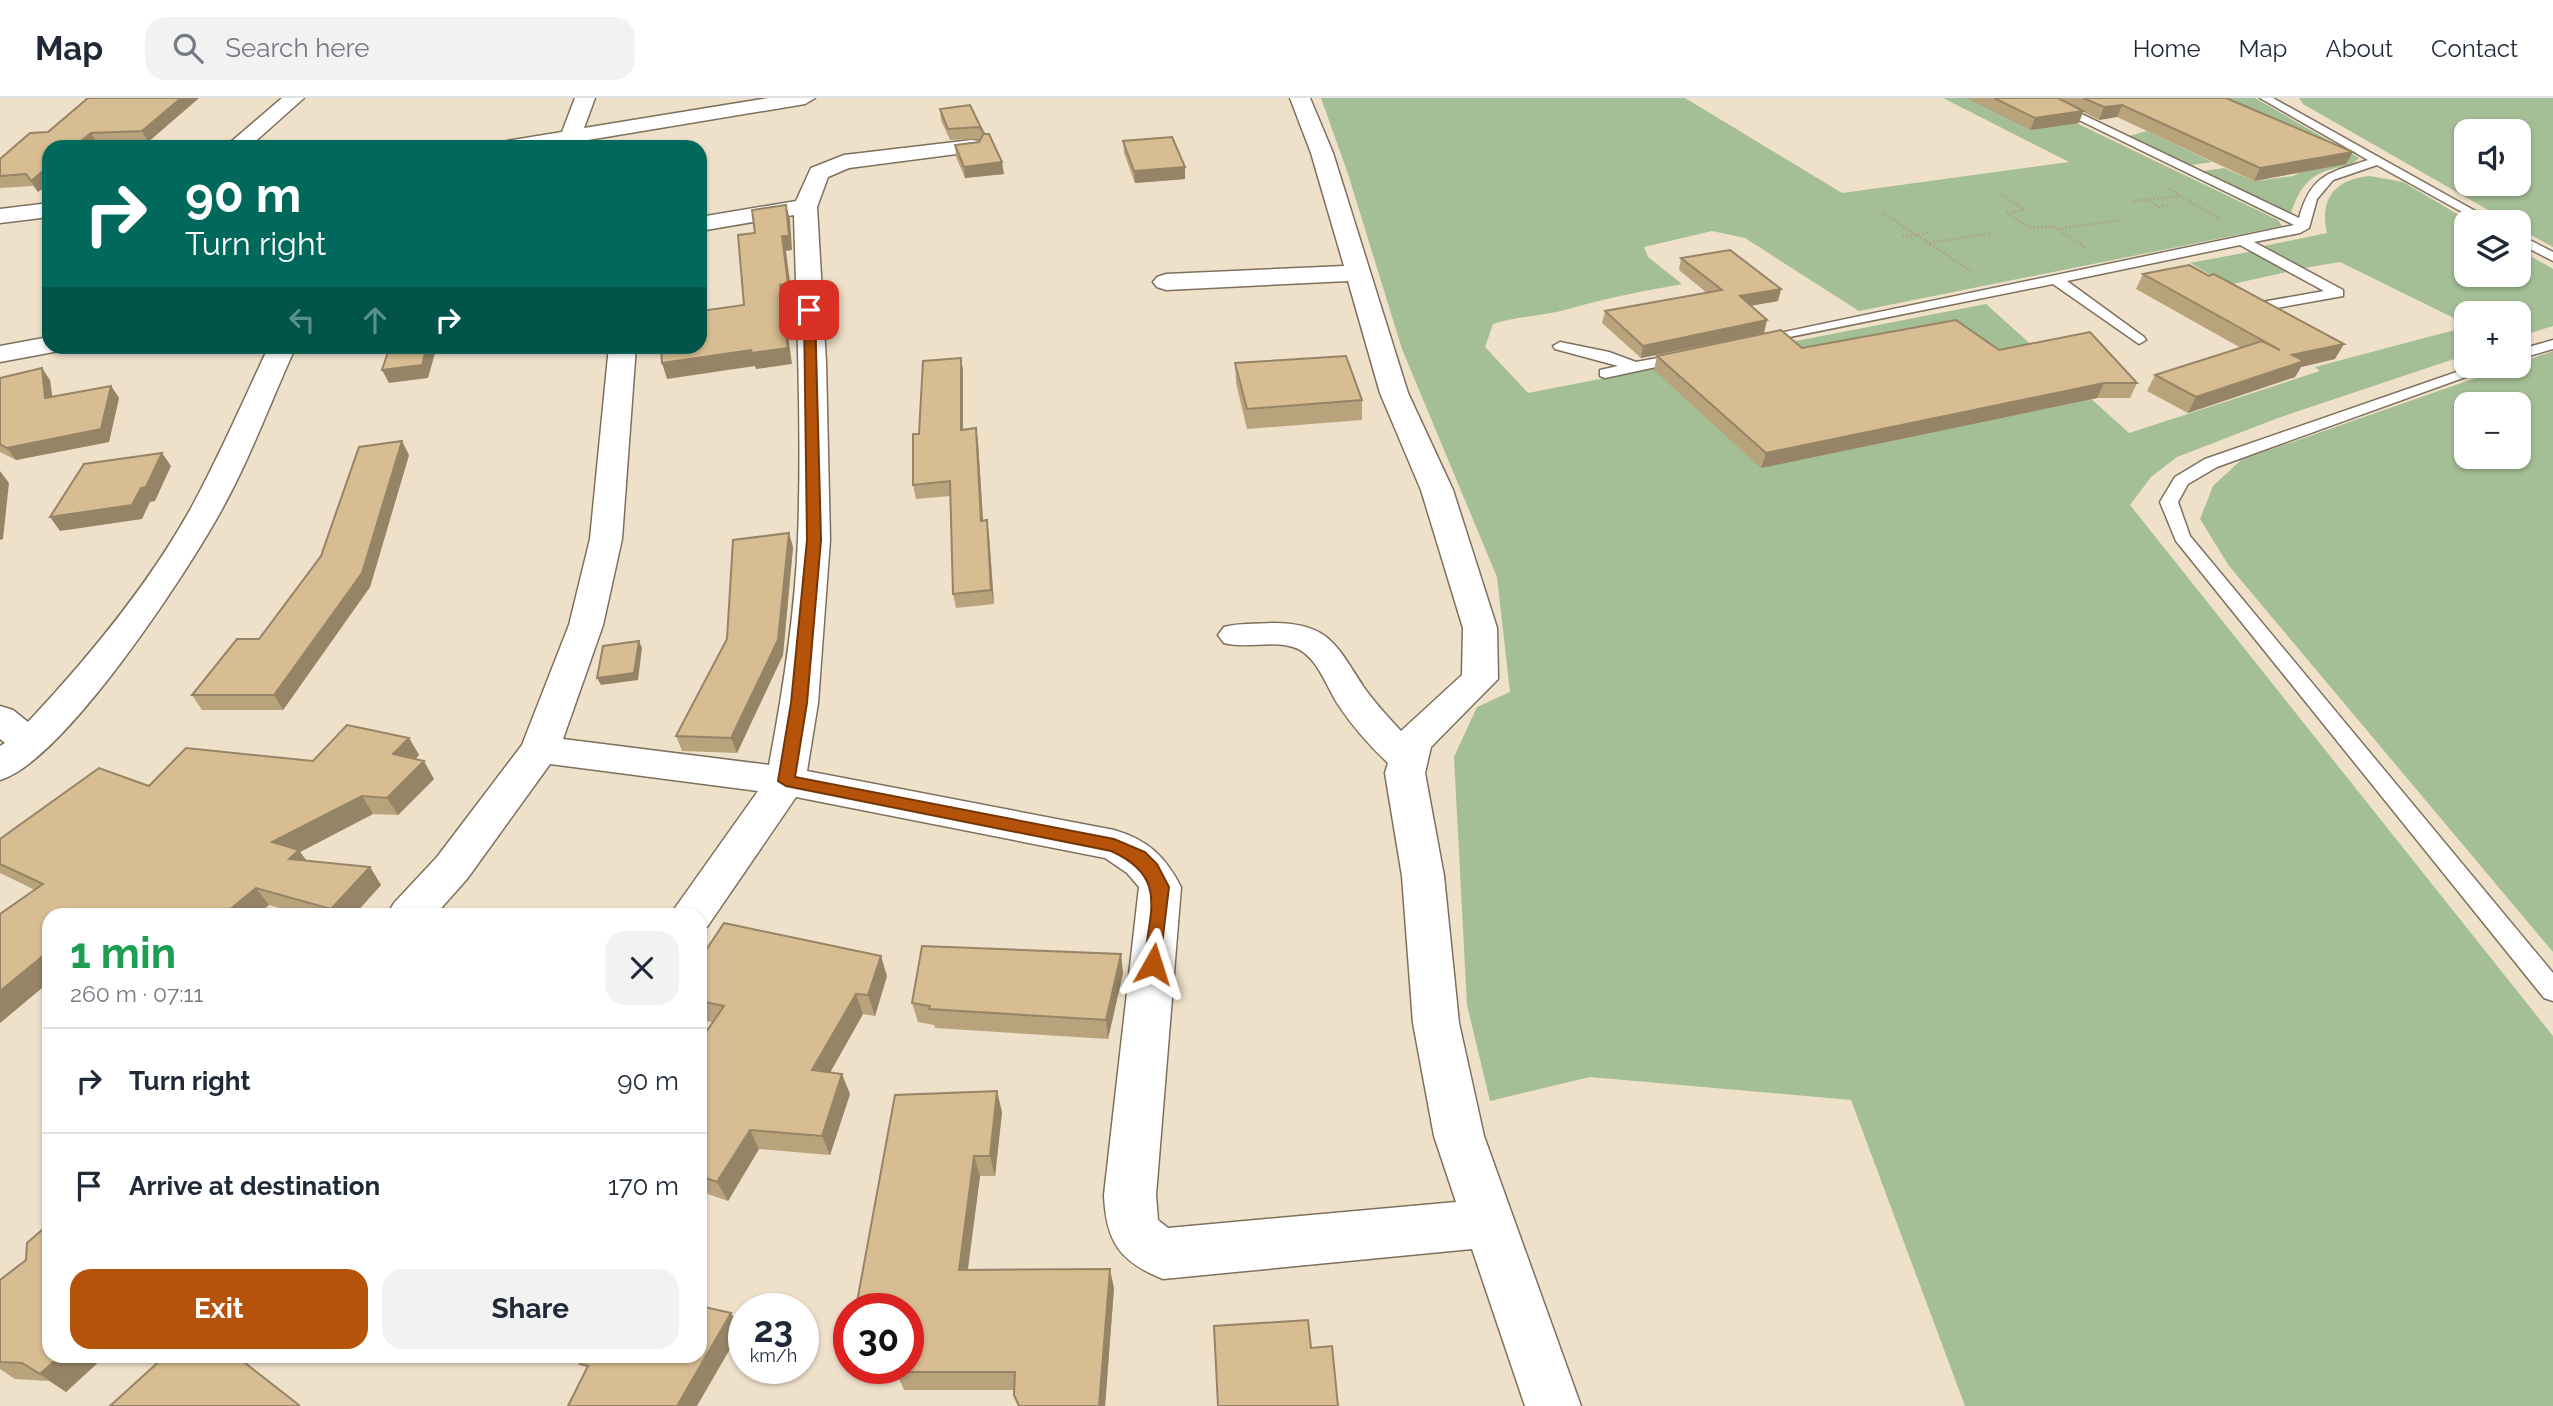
<!DOCTYPE html>
<meta charset="utf-8">
<style>
body{margin:0;font-family:Raleway,sans-serif;background:#f2f2f3;color:#1f2937;height:100vh;display:flex;flex-direction:column;font-size:26px;white-space:nowrap}
*{box-sizing:border-box;margin:0}
p{font-size:23px;color:#747a83}
.icon{flex:none;width:38px;height:38px;fill:none;stroke:currentColor;stroke-width:2;stroke-linecap:round;stroke-linejoin:round}
.map{position:relative;flex:1;overflow:hidden}
.panel{position:absolute;left:42px;top:810px;width:665px;height:455px;display:flex;flex-direction:column;background:#fff;border-radius:21px;box-shadow:0 2px 5px #0004}
.panel>*{flex:none}
.banner{position:absolute;left:42px;top:42px;width:665px;height:214px;border-radius:21px;box-shadow:0 2px 5px #0004;background:#00695c;color:#fff;overflow:hidden}
.tools{position:absolute;left:2454px;top:21px;display:grid;gap:14px}
.tools a{display:grid;place-items:center;width:77px;height:77px;border-radius:14px;background:#fff;box-shadow:0 2px 5px #0004;font-size:35px}
.speed{position:absolute;left:728px;top:1195px;display:flex;gap:14px;font-size:35px;font-weight:700;text-align:center}
.speed>*{display:grid;place-content:center;width:91px;height:91px;border-radius:50%;background:#fff;box-shadow:0 2px 5px #0004;line-height:1}
.speed small{font-size:18px;font-weight:400}
.speed .limit{border:10px solid #d22;background:#fff;color:#111}
.pin{position:absolute;display:grid;place-items:center;width:60px;height:60px;color:#fff;margin:-30px;border-radius:14px;box-shadow:0 4px 10px #0006}
.me{position:absolute;width:77px;margin:-38px;rotate:6deg;stroke-linejoin:round;filter:drop-shadow(0 0 5px #0008)}
.turn{display:flex;align-items:center;gap:24px;height:147px;padding:0 28px;font-size:32px}
.turn .icon{width:91px;height:91px;stroke-width:2.5}
.turn b{display:block;font-size:49px;line-height:60px}
.lanes{display:flex;align-items:center;height:66px;padding:0 28px;background:#0003;justify-content:center;gap:35px;direction:ltr}
.lanes .off{opacity:.35}
.round{display:grid;place-items:center;flex:none;width:74px;height:74px;border-radius:21px;background:#f2f2f3}
.summary{display:flex;align-items:center;justify-content:space-between;height:119px;padding:0 28px}
h1{font-size:42px;font-weight:700;line-height:52px;color:#1e9e55}
.action{display:flex;gap:14px;margin-top:auto;padding:14px 28px}
.action a{flex:1;height:80px;border-radius:21px;background:#b45309;color:#fff;font-size:28px;font-weight:700;line-height:80px;text-align:center}
.action a+a{background:#f2f2f3;color:#1f2937}
ul{padding:0;list-style:none}
li{display:flex;align-items:center;gap:21px;height:105px;padding:0 28px;border-top:2px solid #e0e1e3}
li div{flex:1}
li b{display:block;font-size:26px}
li em{font-style:normal}
header{display:flex;align-items:center;gap:42px;box-sizing:border-box;height:98px;padding:0 35px;background:#fff;border-bottom:2px solid #e0e1e3}
header strong{font-size:33px}
nav{display:flex;gap:38px;margin-inline-start:auto;font-size:24px}
.search{width:490px;height:63px;background:#f2f2f3;display:flex;align-items:center;gap:18px;box-sizing:border-box;padding:0 24px;border-radius:21px;color:#747a83;font-size:26px}
.map>svg:first-child{display:block}
</style>
<header>
<strong>Map</strong>
<div class="search"><svg class="icon" aria-label="search" viewBox="0 0 24 24"><circle cx="10" cy="10" r="6"/><path d="M15 15l6 6"/></svg>Search here</div>
<nav><a>Home</a><a>Map</a><a>About</a><a>Contact</a></nav>
</header>
<div class="map">
<svg width="2553" height="1308" viewBox="0 0 2553 1308">
<rect width="100%" height="100%" fill="#efe0ca"/>
<g fill="#a4be95" fill-rule="evenodd">
<path d="M 1321,0 L 1685,0 L 1842,95 L 2069,64 L 1943,0 L 2024,0 L 2278,122 L 2282,128 L 1859,213 L 1745,140 L 1712,133 L 1644,149 L 1648,159 L 1682,186 C 1644,193 1606,200 1569,211 C 1544,218 1518,218 1493,226 L 1485,249 L 1528,295 L 1986,206 L 2129,335 L 2320,273 L 2315,269 L 2466,229 L 2466,257 L 2278,320 L 2177,359 L 2151,379 L 2130,407 L 2553,938 L 2553,1308 L 1965,1308 L 1851,1002 L 1590,979 L 1490,1003 L 1467,907 L 1454,659 L 1477,609 L 1510,594 L 1497,479 L 1402,251 L 1348,76 Z"/>
<path d="M 2157,0 L 2255,0 L 2359,60 C 2351,68 2342,68 2332,71 C 2308,77 2299,92 2291,115 L 2204,73 L 2224,70 L 2254,83 L 2293,78 L 2333,58 Z"/>
<path d="M 2299,0 L 2553,0 L 2553,149 L 2518,130 L 2518,124 L 2509,124 L 2303,6 ZM 2466,33 L 2518,33 L 2518,86 L 2466,86 Z"/>
<path d="M 2147,33 L 2212,64 L 2191,67 L 2129,38 Z"/>
<path d="M 2370,78 L 2403,84 L 2471,124 L 2466,124 L 2466,177 L 2518,177 L 2518,151 L 2553,171 L 2553,228 L 2518,239 L 2518,215 L 2466,215 L 2466,226 L 2340,164 L 2304,170 L 2264,148 L 2327,135 C 2319,100 2336,81 2370,78 Z"/>
<path d="M 2254,153 L 2291,173 L 2228,187 L 2190,165 Z"/>
<path d="M 2553,253 L 2553,854 L 2229,468 L 2200,421 L 2213,388 L 2241,362 L 2510,268 L 2518,268 L 2518,265 ZM 2466,306 L 2518,306 L 2518,359 L 2466,359 Z"/>
</g>
<g fill="none" stroke-linecap="round" stroke-linejoin="round">
<defs>
<g id="service">
<path d="M 2034,0 L 2048,0 L 2299,120 C 2311,76 2329,75 2368,62 L 2260,0 L 2273,0 L 2495,124 L 2480,124 L 2377,67 L 2333,82 L 2317,101 L 2309,130 L 2300,135 L 2254,144 L 2343,192 L 2343,198 L 2260,213 L 2241,204 L 2241,198 L 2251,198 L 2262,204 L 2324,193 L 2240,147 L 2067,183 L 2144,239 L 2146,242 L 2139,246 L 2053,186 L 1755,246 L 1755,240 L 1760,239 L 2294,127 Z"/>
<path d="M 2518,136 L 2553,154 L 2553,163 L 2518,145 Z"/>
<path d="M 2553,242 L 2553,251 L 2518,261 L 2518,252 Z"/>
<path d="M 1560,244 L 1609,254 L 1636,264 L 1684,255 L 1691,259 L 1684,263 L 1605,280 L 1600,278 L 1600,272 L 1618,268 L 1555,251 L 1553,248 Z"/>
<path d="M 2474,268 L 2496,268 L 2217,369 L 2188,386 L 2178,404 L 2190,438 L 2553,875 L 2553,903 L 2544,900 L 2176,443 L 2160,404 L 2175,379 L 2205,361 Z"/>
</g>
<g id="minor">
<path d="M 282,0 L 304,0 L 249,49 L 225,49 Z"/>
<path d="M 575,0 L 595,0 L 584,30 L 768,0 L 815,0 L 805,6 L 570,45 L 546,49 L 496,49 L 507,43 L 562,34 Z"/>
<path d="M 1290,0 L 1310,0 L 1333,55 L 1408,295 L 1453,392 L 1497,530 L 1498,581 L 1431,649 L 1425,675 L 1444,778 L 1459,925 L 1484,1038 L 1581,1308 L 1525,1308 L 1472,1151 L 1163,1181 C 1120,1164 1106,1144 1104,1097 L 1139,789 L 1127,775 L 1105,760 L 796,699 L 707,829 L 700,831 L 700,817 L 670,817 L 758,693 L 550,666 L 467,781 L 435,817 L 387,817 L 394,805 L 437,759 L 522,647 L 569,527 L 590,441 L 609,248 L 636,248 L 622,441 L 603,527 L 563,641 L 769,667 C 783,593 795,516 798,441 C 802,333 797,225 794,117 L 700,133 L 700,119 L 796,103 L 811,70 L 844,57 L 972,42 L 980,43 L 983,48 L 980,53 L 972,54 L 849,70 L 828,79 L 817,109 L 826,264 L 830,442 L 818,605 L 807,673 L 1114,732 C 1148,742 1165,758 1181,789 L 1156,1097 L 1158,1122 L 1168,1130 L 1456,1104 L 1434,1038 L 1413,925 L 1402,778 L 1385,675 L 1388,665 C 1370,648 1353,629 1339,608 C 1326,589 1317,556 1293,549 C 1271,542 1246,551 1224,545 L 1218,537 L 1224,529 C 1239,525 1256,526 1272,525 C 1328,525 1336,546 1363,588 C 1374,604 1388,619 1401,633 L 1462,577 L 1463,530 L 1421,392 L 1380,295 L 1348,183 L 1166,192 L 1157,189 L 1153,184 L 1157,179 L 1166,176 L 1344,168 L 1311,55 Z"/>
<path d="M 49,105 L 49,119 L 0,125 L 0,111 Z"/>
<path d="M 49,239 L 49,248 L 61,248 L 59,253 L 0,264 L 0,248 Z"/>
<path d="M 269,248 L 296,248 C 271,303 250,361 221,413 C 187,475 64,663 0,682 L 0,648 L 5,645 L 0,641 L 0,608 L 13,612 L 28,624 C 88,560 147,489 190,412 C 219,359 243,303 269,248 Z"/>
</g>
</defs>
<use href="#service" stroke="#7e705d" stroke-width="3"/>
<use href="#minor" stroke="#7e705d" stroke-width="3"/>
<g stroke="#afa392" stroke-width="2.5" stroke-dasharray="2 2" stroke-linecap="butt">
<path d="M 2169,91 L 2221,122"/>
<path d="M 2002,97 L 2025,112 L 2007,115 L 2031,130 L 2051,128 L 2087,150"/>
<path d="M 2148,102 L 2159,109 L 2169,107"/>
<path d="M 2133,103 L 2179,98"/>
<path d="M 1883,115 L 1974,175"/>
<path d="M 2057,131 L 2120,122"/>
<path d="M 1902,139 L 1928,135"/>
<path d="M 1929,145 L 1990,135"/>
</g>
<use href="#service" fill="#fff" fill-rule="evenodd"/>
<use href="#minor" fill="#fff" fill-rule="evenodd"/>
</g>
<g fill="#b9a37d">
<path d="M 88,0 L 199,0 L 148,44 L 49,49 L 49,86 L 38,94 L 33,88 L 0,90 L 0,61 L 48,34 Z"/>
<path d="M 1966,0 L 2226,0 L 2346,66 L 2254,83 L 2117,19 L 2099,22 L 2083,14 L 2079,25 L 2030,32 Z"/>
<path d="M 970,7 L 1004,76 L 965,80 L 956,59 L 955,47 L 979,44 L 981,41 L 950,42 L 941,22 L 940,11 Z"/>
<path d="M 1123,43 L 1185,69 L 1185,81 L 1135,85 L 1124,55 Z"/>
<path d="M 1681,160 L 1781,191 L 1778,203 L 1751,208 L 1764,235 L 1641,260 L 1602,225 L 1605,213 L 1707,195 L 1679,172 Z"/>
<path d="M 2143,176 L 2335,261 L 2301,269 L 2295,279 L 2188,315 L 2147,293 L 2155,277 L 2241,250 L 2136,191 Z"/>
<path d="M 1802,250 L 1999,252 L 2137,285 L 2130,300 L 2097,300 L 1761,370 L 1654,272 L 1657,258 Z"/>
<path d="M 961,260 L 963,273 L 963,332 L 976,330 L 978,344 L 983,423 L 989,437 L 994,506 L 956,510 L 953,496 L 950,398 L 916,401 L 913,387 L 919,336 Z"/>
<path d="M 1235,265 L 1362,302 L 1362,322 L 1247,331 L 1236,285 Z"/>
<path d="M 0,280 L 50,282 L 52,299 L 111,288 L 119,300 L 109,344 L 16,362 L 0,354 Z"/>
<path d="M 409,357 L 370,489 L 283,612 L 202,612 L 192,597 L 259,541 Z"/>
<path d="M 793,449 L 783,557 L 737,655 L 682,653 L 676,638 Z"/>
<path d="M 409,640 L 419,657 L 415,661 L 434,681 L 398,717 L 373,716 L 300,754 L 307,763 L 370,769 L 381,787 L 354,817 L 305,817 L 269,807 L 257,817 L 49,817 L 49,884 L 0,925 L 35,792 L 0,775 L 0,741 L 149,688 L 313,663 Z"/>
<path d="M 1121,856 L 1123,875 L 1108,941 L 935,930 L 934,927 L 918,924 L 912,905 Z"/>
<path d="M 700,861 L 887,878 L 875,918 L 863,916 L 830,975 L 850,996 L 830,1057 L 759,1051 L 728,1103 L 702,1094 L 700,1097 L 700,943 L 713,924 L 700,922 Z"/>
<path d="M 1002,1014 L 995,1078 L 980,1078 L 968,1172 L 1114,1190 L 1105,1308 L 1018,1308 L 1014,1297 L 1015,1292 L 904,1292 L 896,1274 L 908,1211 L 860,1211 L 857,1204 Z"/>
<path d="M 0,1182 L 49,1258 L 105,1258 L 66,1294 L 49,1283 L 15,1281 L 0,1271 Z"/>
</g>
<g fill="#968466">
<path d="M 181,0 L 199,0 L 148,44 L 142,33 Z"/>
<path d="M 2122,7 L 2117,19 L 2099,22 L 2104,9 Z"/>
<path d="M 2083,13 L 2079,25 L 2030,32 L 2035,20 Z"/>
<path d="M 91,35 L 98,46 L 94,49 L 73,49 Z"/>
<path d="M 2353,54 L 2346,66 L 2254,83 L 2260,70 Z"/>
<path d="M 1002,64 L 1004,76 L 965,80 L 964,69 Z"/>
<path d="M 49,68 L 49,86 L 38,94 L 31,83 Z"/>
<path d="M 1185,69 L 1185,81 L 1135,85 L 1134,73 Z"/>
<path d="M 786,107 L 790,121 L 792,152 L 786,153 L 792,200 L 783,202 L 792,266 L 756,271 L 755,268 L 667,281 L 662,265 L 780,187 L 782,138 Z"/>
<path d="M 1781,191 L 1778,203 L 1737,210 L 1740,198 Z"/>
<path d="M 1767,222 L 1764,235 L 1641,260 L 1643,248 Z"/>
<path d="M 2344,246 L 2335,261 L 2301,269 L 2295,279 L 2188,315 L 2196,299 L 2292,257 Z"/>
<path d="M 427,248 L 437,248 L 428,280 L 389,285 L 382,272 Z"/>
<path d="M 961,260 L 963,273 L 963,345 L 961,332 Z"/>
<path d="M 42,270 L 50,282 L 54,312 L 45,300 Z"/>
<path d="M 2104,285 L 2097,300 L 1761,370 L 1766,355 Z"/>
<path d="M 111,288 L 119,300 L 109,344 L 16,362 L 7,350 Z"/>
<path d="M 976,330 L 978,344 L 984,437 L 981,423 Z"/>
<path d="M 402,343 L 409,357 L 370,489 L 283,612 L 274,597 Z"/>
<path d="M 162,355 L 171,368 L 155,403 L 150,404 L 142,421 L 60,433 L 50,419 L 141,390 Z"/>
<path d="M 0,373 L 9,385 L 3,441 L 0,442 Z"/>
<path d="M 987,422 L 989,437 L 994,506 L 991,492 Z"/>
<path d="M 789,435 L 793,449 L 783,557 L 737,655 L 731,640 Z"/>
<path d="M 639,543 L 642,550 L 638,582 L 601,587 L 597,580 Z"/>
<path d="M 409,640 L 419,657 L 404,673 L 393,656 Z"/>
<path d="M 424,663 L 434,681 L 398,717 L 387,700 Z"/>
<path d="M 362,698 L 373,716 L 300,754 L 312,770 L 302,779 L 272,744 Z"/>
<path d="M 370,769 L 381,787 L 354,817 L 336,817 L 331,811 Z"/>
<path d="M 256,790 L 269,807 L 257,817 L 223,817 Z"/>
<path d="M 49,853 L 49,884 L 0,925 L 0,893 Z"/>
<path d="M 1121,856 L 1123,875 L 1108,941 L 1106,922 Z"/>
<path d="M 881,858 L 887,878 L 875,918 L 868,897 Z"/>
<path d="M 856,896 L 863,916 L 820,992 L 812,972 Z"/>
<path d="M 842,976 L 850,996 L 830,1057 L 822,1038 Z"/>
<path d="M 997,993 L 1002,1014 L 995,1078 L 990,1058 Z"/>
<path d="M 750,1032 L 759,1051 L 728,1103 L 717,1084 Z"/>
<path d="M 974,1058 L 980,1078 L 965,1191 L 959,1172 Z"/>
<path d="M 1110,1171 L 1114,1190 L 1105,1308 L 1099,1308 Z"/>
<path d="M 731,1215 L 741,1232 L 697,1308 L 677,1308 Z"/>
<path d="M 60,1258 L 105,1258 L 66,1294 L 40,1276 Z"/>
</g>
<g fill="#d7bd91" stroke="#968466" stroke-width="2">
<path d="M 88,0 L 181,0 L 142,33 L 91,35 L 73,49 L 49,49 L 49,68 L 31,83 L 26,76 L 0,78 L 0,61 L 30,35 L 48,34 Z"/>
<path d="M 1994,0 L 2058,0 L 2083,13 L 2035,20 Z"/>
<path d="M 2083,0 L 2226,0 L 2353,54 L 2260,70 L 2122,7 L 2104,9 Z"/>
<path d="M 970,7 L 984,36 L 989,36 L 1002,64 L 964,69 L 955,47 L 979,44 L 984,35 L 979,29 L 948,31 L 940,11 Z"/>
<path d="M 1172,39 L 1185,69 L 1134,73 L 1123,43 Z"/>
<path d="M 786,107 L 789,138 L 782,138 L 788,185 L 780,187 L 788,250 L 752,255 L 751,252 L 662,265 L 661,248 L 700,248 L 700,213 L 744,207 L 738,137 L 755,135 L 752,112 Z"/>
<path d="M 1730,152 L 1781,191 L 1740,198 L 1767,222 L 1643,248 L 1605,213 L 1722,192 L 1681,160 Z"/>
<path d="M 2189,167 L 2209,178 L 2214,176 L 2344,246 L 2292,257 L 2304,263 L 2196,299 L 2155,277 L 2262,243 L 2280,252 L 2143,176 Z"/>
<path d="M 1956,222 L 1999,252 L 2090,234 L 2137,285 L 2104,285 L 1766,355 L 1657,258 L 1781,232 L 1802,250 Z"/>
<path d="M 390,248 L 427,248 L 422,267 L 382,272 Z"/>
<path d="M 1346,258 L 1362,302 L 1247,311 L 1235,265 Z"/>
<path d="M 961,260 L 961,332 L 976,330 L 981,423 L 987,422 L 991,492 L 953,496 L 950,383 L 913,387 L 913,336 L 919,336 L 923,263 Z"/>
<path d="M 42,270 L 45,300 L 111,288 L 101,331 L 7,350 L 0,346 L 0,280 Z"/>
<path d="M 402,343 L 362,475 L 274,597 L 192,597 L 237,541 L 259,541 L 321,458 L 359,349 Z"/>
<path d="M 162,355 L 146,389 L 141,390 L 132,407 L 50,419 L 84,366 Z"/>
<path d="M 789,435 L 778,542 L 731,640 L 676,638 L 727,541 L 733,442 Z"/>
<path d="M 639,543 L 634,575 L 597,580 L 603,548 Z"/>
<path d="M 347,627 L 409,640 L 393,656 L 424,663 L 387,700 L 362,698 L 272,744 L 299,752 L 289,761 L 370,769 L 331,811 L 256,790 L 223,817 L 49,817 L 49,853 L 0,893 L 0,816 L 43,786 L 0,766 L 0,741 L 99,670 L 149,688 L 186,650 L 313,663 Z"/>
<path d="M 724,825 L 881,858 L 868,897 L 856,896 L 812,972 L 842,976 L 822,1038 L 750,1032 L 717,1084 L 700,1078 L 700,943 L 724,908 L 700,903 L 700,861 Z"/>
<path d="M 922,848 L 1121,856 L 1106,922 L 929,911 L 930,908 L 912,905 Z"/>
<path d="M 997,993 L 990,1058 L 974,1058 L 959,1172 L 1110,1171 L 1099,1308 L 1019,1308 L 1014,1297 L 1015,1274 L 896,1274 L 896,1270 L 908,1270 L 908,1211 L 871,1211 L 857,1204 L 895,997 Z"/>
<path d="M 49,1126 L 49,1258 L 60,1258 L 40,1276 L 22,1265 L 0,1264 L 0,1182 L 26,1162 L 27,1145 Z"/>
<path d="M 700,1208 L 731,1215 L 677,1308 L 568,1308 L 588,1268 L 580,1266 L 585,1258 L 700,1258 Z"/>
<path d="M 1308,1222 L 1311,1250 L 1332,1248 L 1338,1308 L 1218,1308 L 1214,1228 Z"/>
<path d="M 165,1258 L 236,1258 L 299,1307 L 298,1308 L 110,1308 Z"/>
</g>
<path fill="#b45309" stroke="#753606" stroke-width="2" d="M 809,209 L 815,212 L 821,442 L 807,605 L 795,679 L 1114,741 L 1145,754 L 1157,766 L 1169,789 L 1159,871 L 1153,873 L 1144,866 C 1149,813 1169,779 1111,753 L 786,688 L 778,683 L 791,605 L 807,442 L 804,212 Z"/>
</svg>
<div class="tools">
<a><svg class="icon" aria-label="sound" viewBox="0 0 24 24"><path d="M4 9h4l5-4v14l-5-4H4zM17 9q2 3 0 6"/></svg></a>
<a><svg class="icon" aria-label="layers" viewBox="0 0 24 24"><path d="M12 4l9 5-9 5-9-5zM3 14l9 5 9-5"/></svg></a>
<a>+</a>
<a>−</a>
</div>
<div class="speed"><div>23<small>km/h</small></div><div class="limit">30</div></div>
<div class="pin" style="left:809px;top:212px;background:#d93025"><svg class="icon" aria-label="arrive" viewBox="0 0 24 24"><path d="M6 21V4h12l-3 4 3 4H6"/></svg></div>
<svg class="me" style="left:1153px;top:866px" viewBox="-20 -20 40 40"><path d="M0-17L14 15 0 8-14 15z" fill="#b45309" stroke="#fff" stroke-width="4"/></svg>
<div class="banner">
<div class="turn"><svg class="icon" aria-label="right" viewBox="0 0 24 24"><path d="M7 20v-9h11M14 6l5 5-5 5"/></svg><div><b>90 m</b>Turn right</div></div>
<div class="lanes"><svg class="icon off" aria-label="left" viewBox="0 0 24 24"><path d="M17 20v-9H6M10 6l-5 5 5 5"/></svg><svg class="icon off" aria-label="ahead" viewBox="0 0 24 24"><path d="M12 20V5M6 11l6-6 6 6"/></svg><svg class="icon" aria-label="right" viewBox="0 0 24 24"><path d="M7 20v-9h11M14 6l5 5-5 5"/></svg></div>
</div>
<section class="panel">
<div class="summary"><div><h1>1 min</h1><p>260 m · 07:11</p></div><a class="round"><svg class="icon" aria-label="close" viewBox="0 0 24 24"><path d="M6 6l12 12M18 6L6 18"/></svg></a></div>
<ul>
<li><svg class="icon" aria-label="right" viewBox="0 0 24 24"><path d="M7 20v-9h11M14 6l5 5-5 5"/></svg><div><b>Turn right</b></div><em>90 m</em></li>
<li><svg class="icon" aria-label="arrive" viewBox="0 0 24 24"><path d="M6 21V4h12l-3 4 3 4H6"/></svg><div><b>Arrive at destination</b></div><em>170 m</em></li>
</ul>
<div class="action"><a>Exit</a><a>Share</a></div>
</section>
</div>
